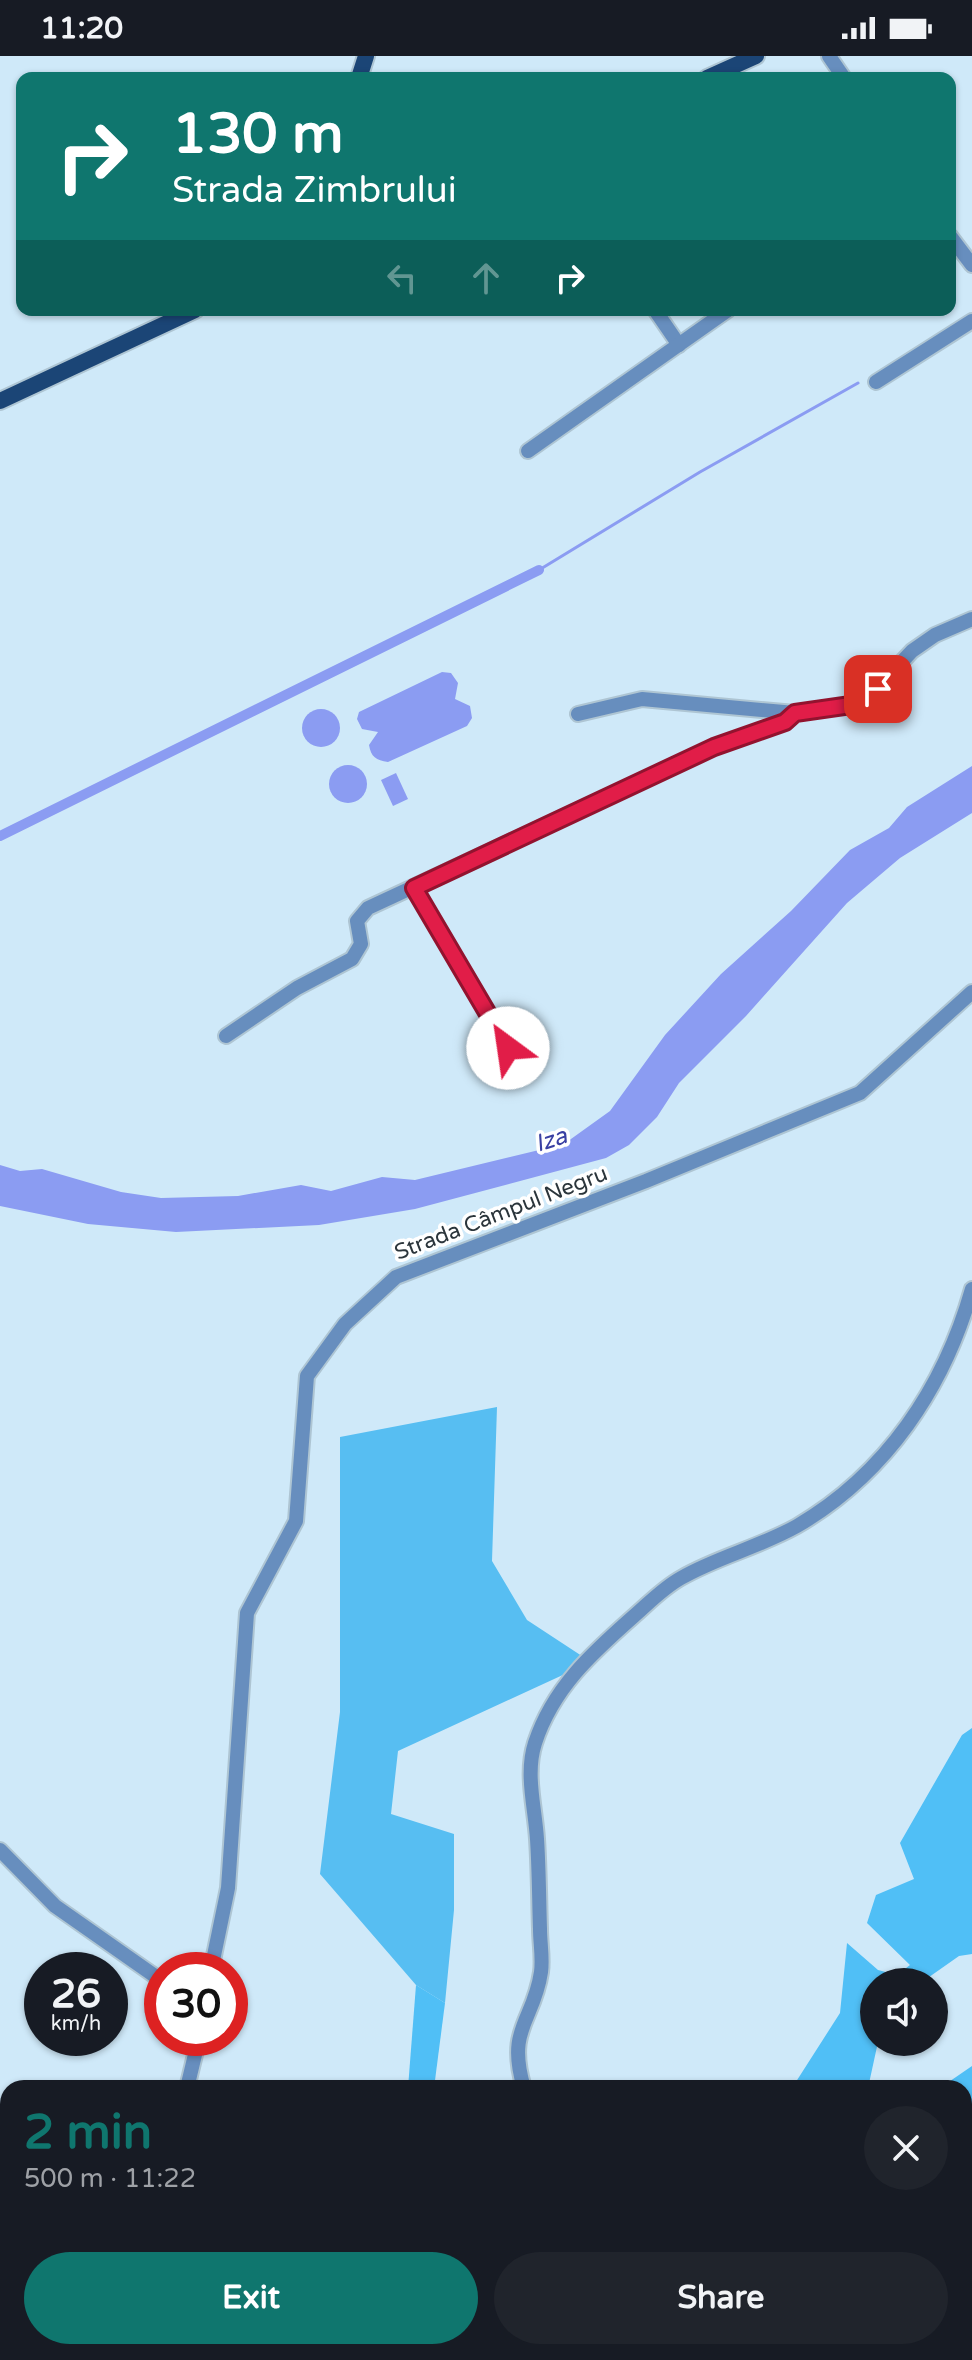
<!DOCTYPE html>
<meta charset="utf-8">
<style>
body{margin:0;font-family:"Varela Round",sans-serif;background:#20242c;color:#f1f3f6;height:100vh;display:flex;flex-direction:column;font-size:30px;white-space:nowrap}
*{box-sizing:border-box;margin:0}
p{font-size:26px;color:#9ea1a6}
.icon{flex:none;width:44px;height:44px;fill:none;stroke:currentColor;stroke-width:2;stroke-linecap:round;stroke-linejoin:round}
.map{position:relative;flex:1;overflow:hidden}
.drawer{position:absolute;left:0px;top:2024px;width:972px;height:280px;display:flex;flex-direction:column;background:#171b24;border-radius:24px 24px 0 0;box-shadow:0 2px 6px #0004}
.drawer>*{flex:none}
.guide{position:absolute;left:16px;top:16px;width:940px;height:244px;border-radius:16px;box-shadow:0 2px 6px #0004;background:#0f766e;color:#fff;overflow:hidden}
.controls{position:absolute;left:860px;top:1912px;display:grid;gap:16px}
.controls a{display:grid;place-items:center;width:88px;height:88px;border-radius:50%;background:#171b24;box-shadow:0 2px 6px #0004;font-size:40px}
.speed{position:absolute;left:24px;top:1896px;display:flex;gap:16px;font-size:40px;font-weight:700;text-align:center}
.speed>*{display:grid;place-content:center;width:104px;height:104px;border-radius:50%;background:#171b24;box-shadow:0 2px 6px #0004;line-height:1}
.speed small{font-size:20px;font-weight:400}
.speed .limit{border:12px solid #d22;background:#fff;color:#111}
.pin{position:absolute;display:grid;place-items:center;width:68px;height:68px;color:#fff;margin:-34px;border-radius:16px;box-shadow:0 4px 12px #0006}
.me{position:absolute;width:88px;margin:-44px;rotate:329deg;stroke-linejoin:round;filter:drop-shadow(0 0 6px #0008)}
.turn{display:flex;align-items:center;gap:28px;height:168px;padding:0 24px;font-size:36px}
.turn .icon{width:104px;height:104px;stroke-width:2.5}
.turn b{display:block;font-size:56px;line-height:68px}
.lanes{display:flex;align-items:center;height:76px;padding:0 24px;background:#0003;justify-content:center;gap:40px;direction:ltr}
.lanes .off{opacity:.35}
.round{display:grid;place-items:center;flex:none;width:84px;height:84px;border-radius:42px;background:#20242c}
.overview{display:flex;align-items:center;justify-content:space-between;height:136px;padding:0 24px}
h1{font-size:48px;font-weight:700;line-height:60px;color:#0f766e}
.primary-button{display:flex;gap:16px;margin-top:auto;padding:16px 24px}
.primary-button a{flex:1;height:92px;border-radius:48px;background:#0f766e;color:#fff;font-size:32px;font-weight:700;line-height:92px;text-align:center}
.primary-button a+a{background:#20242c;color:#f1f3f6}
.status{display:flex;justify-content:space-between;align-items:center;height:56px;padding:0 40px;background:#171b24;direction:ltr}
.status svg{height:22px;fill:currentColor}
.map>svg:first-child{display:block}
</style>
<div class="status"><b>11:20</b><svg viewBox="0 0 49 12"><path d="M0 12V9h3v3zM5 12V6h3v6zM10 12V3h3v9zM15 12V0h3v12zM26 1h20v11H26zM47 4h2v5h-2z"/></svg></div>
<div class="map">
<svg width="972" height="2304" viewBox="0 0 972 2304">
<rect width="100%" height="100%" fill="#cfe9f9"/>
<g fill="#57bef2">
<path d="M 497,1351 L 492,1505 L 527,1564 L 591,1606 L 398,1695 L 391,1758 L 454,1778 L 454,1854 L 445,1947 L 416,1929 L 320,1818 L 340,1656 L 340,1381 Z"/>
<path d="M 409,2296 L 476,2296 L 462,2304 L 404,2304 Z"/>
</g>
<g fill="#50bff6">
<path d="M 972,1672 L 972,1898 L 959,1900 L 922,1926 L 874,1926 L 874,1986 L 878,1986 L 868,2032 L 792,2032 L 840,1957 L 847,1887 L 878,1914 L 897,1919 L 910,1909 L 867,1867 L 876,1839 L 914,1823 L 900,1787 L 962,1679 Z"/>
<path d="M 416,1929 L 445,1947 L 434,2032 L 408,2032 Z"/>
<path d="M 972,2010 L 972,2094 L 964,2104 L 964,2032 L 940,2032 Z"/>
<path d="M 283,2296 L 409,2296 L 404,2304 L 288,2304 Z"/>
<path d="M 476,2296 L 569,2296 L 575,2304 L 462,2304 Z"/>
<path d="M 642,2296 L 851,2296 L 855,2304 L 631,2304 Z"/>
</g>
<g fill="#8b9cf2">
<path d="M 442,616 L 451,617 L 458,627 L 455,643 L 470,650 L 472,662 L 467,670 L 388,706 C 376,704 371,701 369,689 L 378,676 L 362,673 L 357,663 L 359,656 Z"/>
<circle cx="321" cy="672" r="19"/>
<circle cx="348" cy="728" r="19"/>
<path d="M 972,710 L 972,757 L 900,802 L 847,847 L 746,960 L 679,1027 L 657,1061 L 629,1089 L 606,1102 L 415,1153 L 319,1169 L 176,1176 L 88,1168 L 0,1150 L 0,1109 L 20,1115 L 42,1113 L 121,1136 L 161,1142 L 238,1140 L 301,1129 L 331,1135 L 382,1121 L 415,1124 L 564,1088 L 610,1055 L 665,979 L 721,918 L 791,855 L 850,794 L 889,772 L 907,751 Z"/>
<path d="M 396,717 L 408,743 L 393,750 L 381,724 Z"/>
</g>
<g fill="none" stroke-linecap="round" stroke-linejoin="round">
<path stroke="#8b9cf2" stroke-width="3" d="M 539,514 L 700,416 L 858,327"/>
<path stroke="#8b9cf2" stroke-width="10" d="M 0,780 L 539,514"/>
<defs>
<g id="minor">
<path d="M 829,0 L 844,22"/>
<path d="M 950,180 L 972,209"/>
<path d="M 655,254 L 679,289"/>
<path d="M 876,326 L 972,265"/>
<path d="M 528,395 L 728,254"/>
<path d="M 578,658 L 642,643 L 795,657 L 851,649 L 866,644 L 912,595 L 935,579 L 972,563"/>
<path d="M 414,832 L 508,992"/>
<path d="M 226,980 L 297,932 L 352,903 L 361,888 L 357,865 L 368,852 L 714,691 L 785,666 L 795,657"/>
<path d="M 0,1794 L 55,1850 L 162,1925"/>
<path d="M 211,1914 L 228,1832 L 247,1557 L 296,1465 L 307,1320 L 345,1268 L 396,1221 L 646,1125 L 860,1037 L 972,936"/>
<path d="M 187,2032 L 199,1982"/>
<path d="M 524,2032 C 506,1972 534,1965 541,1916 C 543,1902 540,1887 540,1873 C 539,1843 539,1813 537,1783 C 535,1751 525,1718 535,1687 C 553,1632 592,1597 634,1560 C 649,1547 663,1532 681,1522 C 717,1501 760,1491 797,1470 C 886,1418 944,1332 972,1233"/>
<path d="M 49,2304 L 54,2296"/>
</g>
<g id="major">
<path d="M 359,22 L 366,0"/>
<path d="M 707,22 L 756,0"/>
<path d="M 0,345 L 195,254"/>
</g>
</defs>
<use href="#minor" stroke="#aec5d3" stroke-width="18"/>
<use href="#major" stroke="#aec5d3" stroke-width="20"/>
<use href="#minor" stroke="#678ebe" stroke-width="14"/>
<use href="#major" stroke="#1b4576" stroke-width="16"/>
</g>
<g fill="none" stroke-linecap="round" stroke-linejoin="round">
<defs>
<path id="route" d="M 508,992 L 414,832 L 714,691 L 785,666 L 795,657 L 851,649 L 866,644 L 878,633"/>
</defs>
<use href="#route" stroke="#92132f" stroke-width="20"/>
<use href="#route" stroke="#e11d48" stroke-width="14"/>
</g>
<g text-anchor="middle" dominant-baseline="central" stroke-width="7" stroke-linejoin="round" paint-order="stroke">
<g font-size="22" fill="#2b353b" stroke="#fff">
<text transform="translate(501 1157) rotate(-21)">Strada Câmpul Negru</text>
</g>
<g font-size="24" font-style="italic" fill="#3940a3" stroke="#fff">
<text transform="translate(551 1084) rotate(-18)">Iza</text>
</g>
</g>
</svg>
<div class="controls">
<a><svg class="icon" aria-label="sound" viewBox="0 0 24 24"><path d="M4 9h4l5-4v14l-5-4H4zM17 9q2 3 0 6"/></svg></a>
</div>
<div class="speed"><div>26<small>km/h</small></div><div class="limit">30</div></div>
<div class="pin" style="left:878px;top:633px;background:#d93025"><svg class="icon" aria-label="arrive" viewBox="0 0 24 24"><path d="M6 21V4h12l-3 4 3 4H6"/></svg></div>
<svg class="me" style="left:508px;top:992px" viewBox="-20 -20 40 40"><circle r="19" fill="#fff"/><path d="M0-13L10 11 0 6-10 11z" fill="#e11d48"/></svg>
<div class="guide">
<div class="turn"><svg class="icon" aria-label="right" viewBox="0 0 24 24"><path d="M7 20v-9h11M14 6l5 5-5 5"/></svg><div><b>130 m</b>Strada Zimbrului</div></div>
<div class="lanes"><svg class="icon off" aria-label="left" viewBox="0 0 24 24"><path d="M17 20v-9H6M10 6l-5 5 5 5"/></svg><svg class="icon off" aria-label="ahead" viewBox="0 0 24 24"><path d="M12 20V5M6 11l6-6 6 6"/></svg><svg class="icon" aria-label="right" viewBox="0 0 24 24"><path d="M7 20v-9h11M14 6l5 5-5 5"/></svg></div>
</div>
<section class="drawer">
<div class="overview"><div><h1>2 min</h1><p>500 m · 11:22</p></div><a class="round"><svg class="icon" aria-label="close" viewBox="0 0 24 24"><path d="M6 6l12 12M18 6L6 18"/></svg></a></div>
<div class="primary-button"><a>Exit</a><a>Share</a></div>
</section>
</div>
